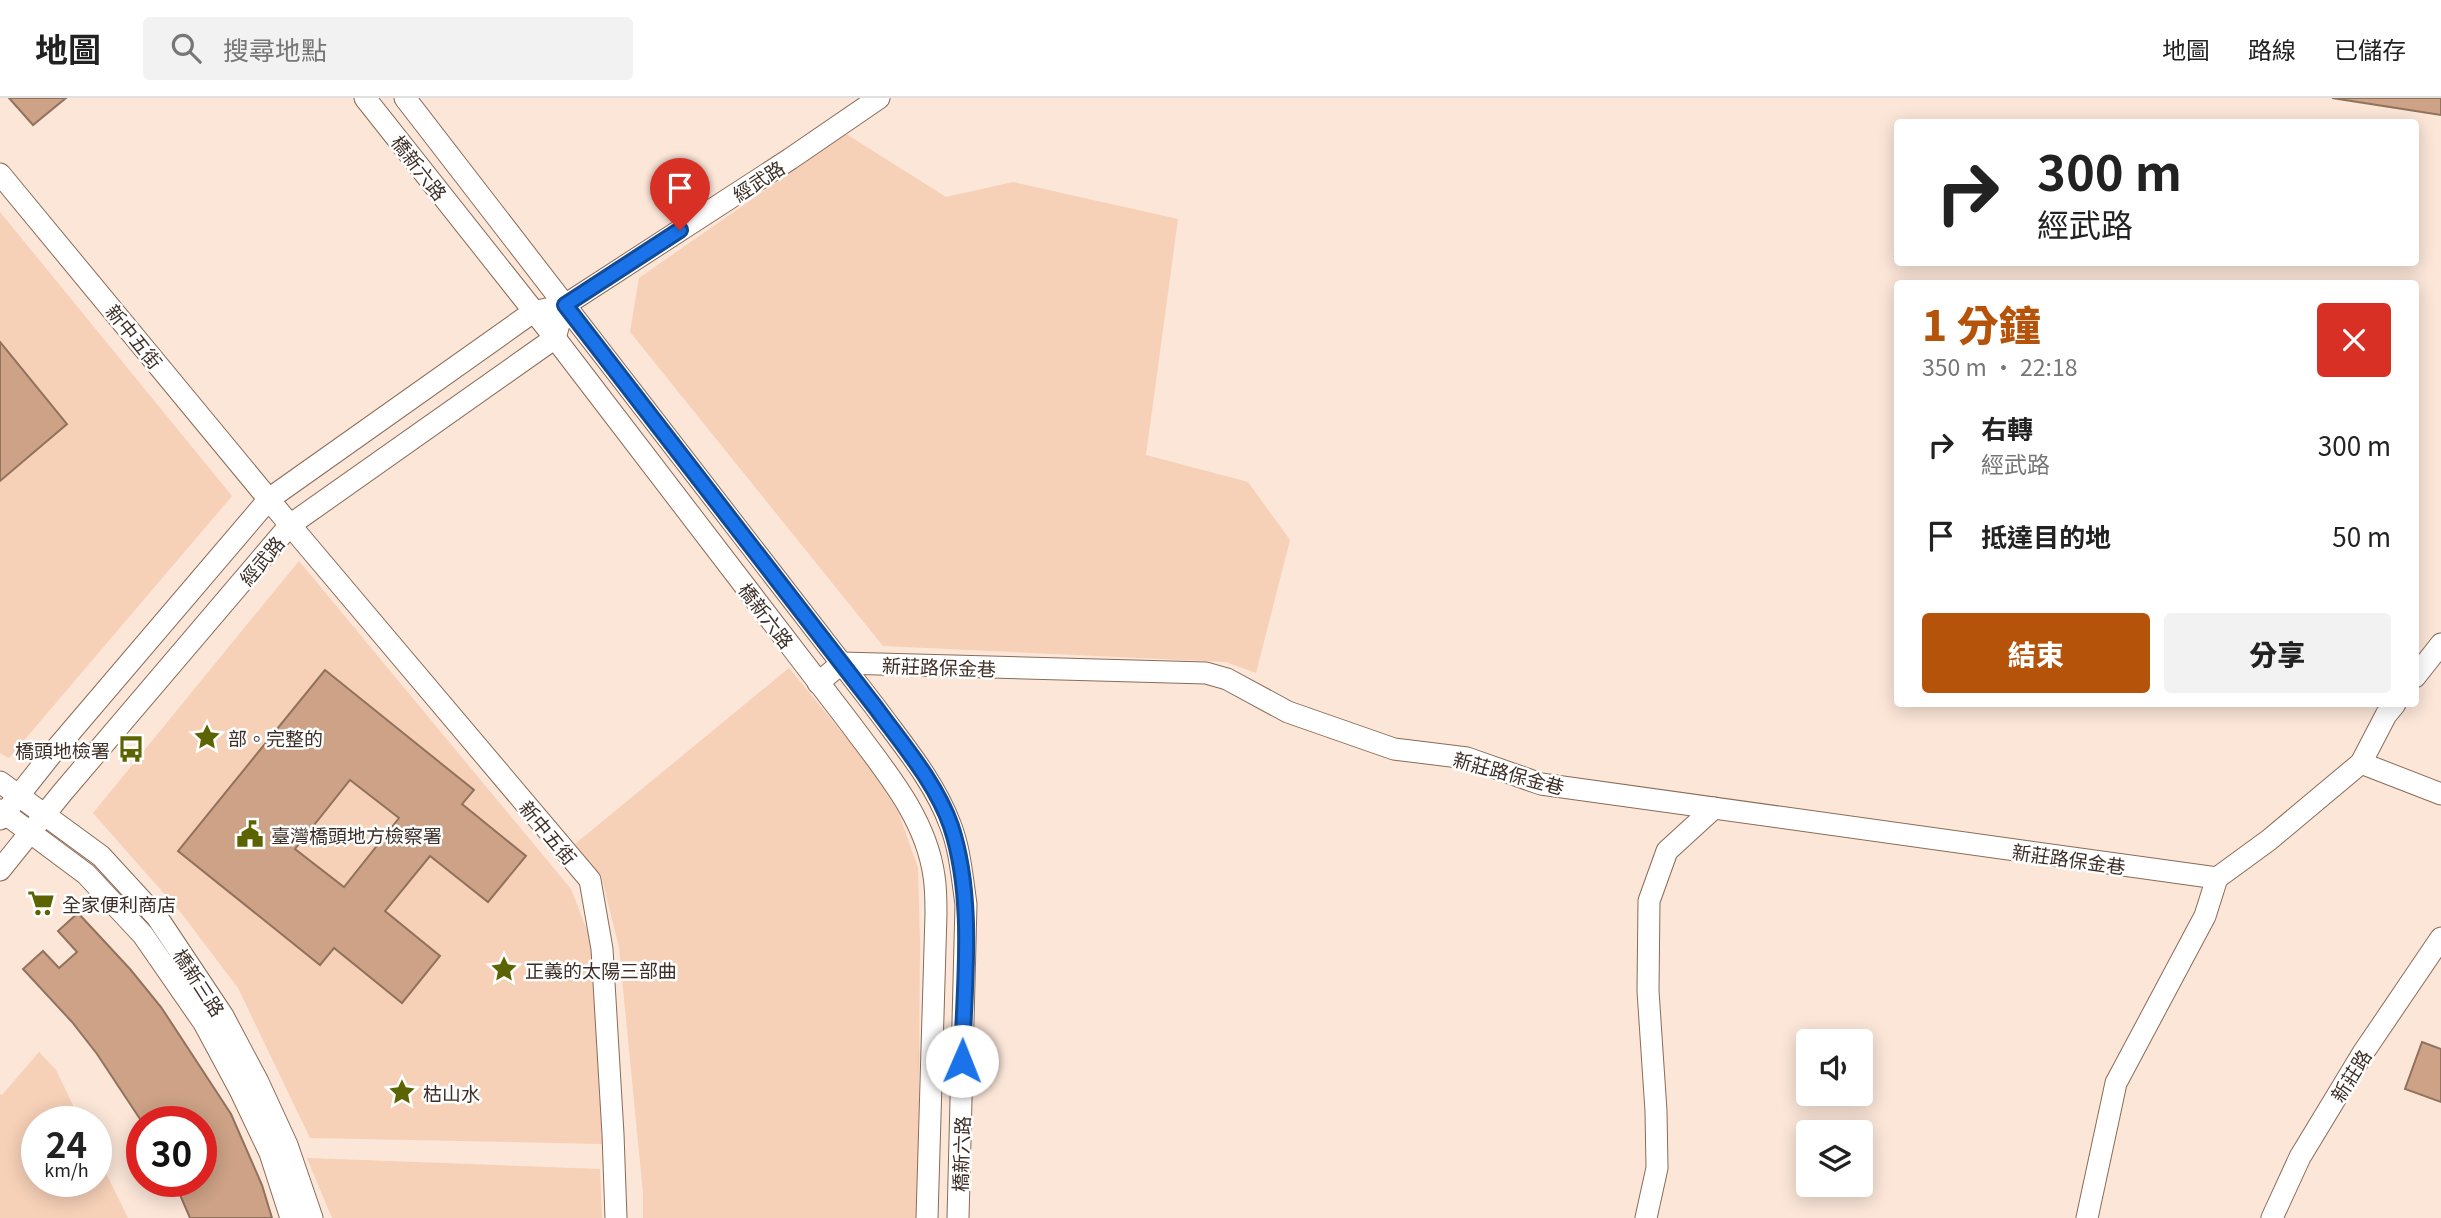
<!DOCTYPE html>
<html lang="zh-TW">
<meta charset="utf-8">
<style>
body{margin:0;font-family:Georgia,"Noto Sans TC",serif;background:#f2f2f2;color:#222;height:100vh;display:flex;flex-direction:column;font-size:26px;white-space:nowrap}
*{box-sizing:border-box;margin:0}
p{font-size:23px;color:#767676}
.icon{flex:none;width:38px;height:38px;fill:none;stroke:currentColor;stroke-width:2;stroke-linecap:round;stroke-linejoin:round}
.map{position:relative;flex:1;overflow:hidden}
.drawer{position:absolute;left:1894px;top:182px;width:525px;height:427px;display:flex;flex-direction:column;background:#fff;border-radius:7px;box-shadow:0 4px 18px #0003}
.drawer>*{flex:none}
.top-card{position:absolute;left:1894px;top:21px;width:525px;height:147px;border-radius:7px;box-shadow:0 4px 18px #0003;background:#fff;color:#222;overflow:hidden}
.tools{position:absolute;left:1796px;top:931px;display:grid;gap:14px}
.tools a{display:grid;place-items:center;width:77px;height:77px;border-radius:7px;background:#fff;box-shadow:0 4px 18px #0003;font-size:35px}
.speed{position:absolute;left:21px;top:1008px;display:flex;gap:14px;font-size:35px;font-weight:700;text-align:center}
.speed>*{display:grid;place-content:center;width:91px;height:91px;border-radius:50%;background:#fff;box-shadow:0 4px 18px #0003;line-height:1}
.speed small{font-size:18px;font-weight:400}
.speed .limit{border:10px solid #d22;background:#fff;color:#111}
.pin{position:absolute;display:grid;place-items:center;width:60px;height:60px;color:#fff;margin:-72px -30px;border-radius:50% 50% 50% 0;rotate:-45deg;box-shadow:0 0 7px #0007}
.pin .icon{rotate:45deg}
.me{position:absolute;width:77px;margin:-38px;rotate:1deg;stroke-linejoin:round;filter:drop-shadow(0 0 5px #0008)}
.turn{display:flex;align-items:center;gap:24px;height:147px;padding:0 28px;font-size:32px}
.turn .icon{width:91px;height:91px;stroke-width:2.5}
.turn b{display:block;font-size:49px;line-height:60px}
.round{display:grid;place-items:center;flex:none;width:74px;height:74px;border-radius:7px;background:#f2f2f2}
.head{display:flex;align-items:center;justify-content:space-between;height:119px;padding:0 28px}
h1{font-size:42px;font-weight:800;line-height:52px;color:#b45309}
.primary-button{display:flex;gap:14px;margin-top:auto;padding:14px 28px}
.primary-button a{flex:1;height:80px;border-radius:7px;background:#b45309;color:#fff;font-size:28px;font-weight:800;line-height:80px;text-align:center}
.primary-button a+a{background:#f2f2f2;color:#222}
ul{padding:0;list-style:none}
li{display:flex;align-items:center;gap:21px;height:91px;padding:0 28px}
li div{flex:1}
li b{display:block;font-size:26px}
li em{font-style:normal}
header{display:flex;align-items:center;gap:42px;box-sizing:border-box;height:98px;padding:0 35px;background:#fff;border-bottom:2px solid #e0e0e0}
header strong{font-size:33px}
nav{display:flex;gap:38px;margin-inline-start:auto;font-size:24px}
.search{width:490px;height:63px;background:#f2f2f2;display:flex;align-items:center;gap:18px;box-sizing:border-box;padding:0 24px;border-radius:7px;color:#767676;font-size:26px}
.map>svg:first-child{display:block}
</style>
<header>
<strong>地圖</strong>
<div class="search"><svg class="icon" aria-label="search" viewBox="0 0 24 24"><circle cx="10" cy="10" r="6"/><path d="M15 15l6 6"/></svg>搜尋地點</div>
<nav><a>地圖</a><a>路線</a><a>已儲存</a></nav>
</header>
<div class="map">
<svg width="2441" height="1120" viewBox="0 0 2441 1120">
<rect width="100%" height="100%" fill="#fbe6d8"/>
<g fill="#f6d0b7">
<path d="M 846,36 L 946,99 L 1013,84 L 1178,121 L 1146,357 L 1248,384 L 1290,442 L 1256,575 L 1226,564 L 883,548 L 630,234 L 639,180 Z"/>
<path d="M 0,114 L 232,398 L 9,660 L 0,655 Z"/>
<path d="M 299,463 L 571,791 L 592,845 L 602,1046 L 310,1040 L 238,890 L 182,816 L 93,715 Z"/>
<path d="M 789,570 L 866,664 L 898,713 L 918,770 L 920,844 L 918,1120 L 643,1120 L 643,1095 L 619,849 L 601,777 L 575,746 Z"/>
<path d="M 39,954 L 56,972 L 81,1024 L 37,1024 L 37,1083 L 96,1083 L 96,1055 L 128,1120 L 0,1120 L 0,996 L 2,997 Z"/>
<path d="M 307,1060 L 600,1071 L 602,1120 L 332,1120 Z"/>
</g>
<g fill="#cda286" stroke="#91725d" stroke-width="2" fill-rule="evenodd">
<path d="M 9,0 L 66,0 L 33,27 Z"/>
<path d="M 2332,0 L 2441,0 L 2441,17 Z"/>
<path d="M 0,244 L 67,326 L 0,383 Z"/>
<path d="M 325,572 L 474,692 L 462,706 L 526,758 L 488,804 L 430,758 L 385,813 L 440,858 L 402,905 L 334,850 L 320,867 L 178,753 ZM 350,682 L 399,720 L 344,789 L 295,751 Z"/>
<path d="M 78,815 L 130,871 L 161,909 L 231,1016 L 262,1087 L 272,1120 L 190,1120 L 174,1083 L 201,1083 L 201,1024 L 142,1024 L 97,956 L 72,924 L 23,871 L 43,853 L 59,870 L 77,854 L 58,833 Z"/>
<path d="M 2422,944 L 2441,951 L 2441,1004 L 2405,991 Z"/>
</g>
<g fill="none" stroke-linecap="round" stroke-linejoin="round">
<defs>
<g id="minor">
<path d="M 365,0 L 555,240 L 852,628 C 886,674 926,720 934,778 C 936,790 936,803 936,816 L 927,1120"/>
<path d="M 405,0 L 876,610 C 903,647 934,683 950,726 C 960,751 962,779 966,806 L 958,1120"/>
<path d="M 0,76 L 290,427 L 590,782 L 602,851 L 613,1036 L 616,1120"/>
<path d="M 2415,579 L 2441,546"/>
<path d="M 818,585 L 842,565 L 1206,575 L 1227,581 L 1288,614 L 1394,651 L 1467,660 L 1541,686 L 2217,780"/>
<path d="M 2361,665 L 2441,696"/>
<path d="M 0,684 L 101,758 L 157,819 L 223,918 L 258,984 L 287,1047 L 312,1120"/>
<path d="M 0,712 L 86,776 L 143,837 L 204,925 L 240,992 L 270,1055 L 291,1120"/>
<path d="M 0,721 L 50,658 L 269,401 L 533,214 L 565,207 L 790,61 L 879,0"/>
<path d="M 0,772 L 62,695 L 290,427 L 555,240 L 559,226"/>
<path d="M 1646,1120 L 1657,1070 L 1656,1013 L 1648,893 L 1649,803 L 1667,753 L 1714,710"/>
<path d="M 2087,1120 L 2116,985 L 2205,818 L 2217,780 L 2269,742 L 2361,665 L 2386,617 L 2395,606"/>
<path d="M 2272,1120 L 2300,1059 L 2363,955 L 2441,840"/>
</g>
</defs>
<use href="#minor" stroke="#8a6b57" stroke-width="23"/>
<use href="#minor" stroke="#fff" stroke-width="21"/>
</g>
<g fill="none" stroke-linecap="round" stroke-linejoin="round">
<defs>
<path id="route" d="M 680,132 L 565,207 L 876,610 C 903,647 936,685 951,728 C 975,801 964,887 962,963"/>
</defs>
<use href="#route" stroke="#114b97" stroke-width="18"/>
<use href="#route" stroke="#1a73e8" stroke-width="12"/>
</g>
<defs>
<symbol id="sight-bare" viewBox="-9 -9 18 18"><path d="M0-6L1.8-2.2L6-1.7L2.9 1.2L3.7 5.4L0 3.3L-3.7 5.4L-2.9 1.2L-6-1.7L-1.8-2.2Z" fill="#5c6401" stroke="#fff" stroke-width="2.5" paint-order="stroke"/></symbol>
<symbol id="bus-bare" viewBox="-9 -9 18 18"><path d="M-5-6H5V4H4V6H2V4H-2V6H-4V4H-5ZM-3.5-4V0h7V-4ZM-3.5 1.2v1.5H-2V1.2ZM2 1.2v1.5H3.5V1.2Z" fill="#5c6401" stroke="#fff" stroke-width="2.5" paint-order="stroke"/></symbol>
<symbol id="civic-bare" viewBox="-9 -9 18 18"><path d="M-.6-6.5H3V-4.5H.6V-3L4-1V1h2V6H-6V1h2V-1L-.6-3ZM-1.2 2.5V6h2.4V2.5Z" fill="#5c6401" stroke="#fff" stroke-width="2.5" paint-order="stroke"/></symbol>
<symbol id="supermarket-bare" viewBox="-9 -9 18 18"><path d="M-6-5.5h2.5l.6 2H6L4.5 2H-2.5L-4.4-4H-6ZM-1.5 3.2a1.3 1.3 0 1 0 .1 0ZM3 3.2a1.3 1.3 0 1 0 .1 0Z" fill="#5c6401" stroke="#fff" stroke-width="2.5" paint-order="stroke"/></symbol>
</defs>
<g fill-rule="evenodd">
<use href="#sight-bare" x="188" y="620" width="38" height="38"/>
<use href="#bus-bare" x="112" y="632" width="38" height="38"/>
<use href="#civic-bare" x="231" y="717" width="38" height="38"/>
<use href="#supermarket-bare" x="22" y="786" width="38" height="38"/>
<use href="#sight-bare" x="485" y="852" width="38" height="38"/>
<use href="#sight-bare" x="383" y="975" width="38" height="38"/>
</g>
<g text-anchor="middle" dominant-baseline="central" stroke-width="5" stroke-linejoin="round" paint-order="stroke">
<g font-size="19" fill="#3d2f27" stroke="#fff">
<text transform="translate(420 69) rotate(52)">橋新六路</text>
<text transform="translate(758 82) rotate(-33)">經武路</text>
<text transform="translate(135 238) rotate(51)">新中五街</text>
<text transform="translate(261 462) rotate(-50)">經武路</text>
<text transform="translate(767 517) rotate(53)">橋新六路</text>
<text transform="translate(939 568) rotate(2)">新莊路保金巷</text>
<text transform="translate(1509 674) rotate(15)">新莊路保金巷</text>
<text transform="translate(549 734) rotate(50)">新中五街</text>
<text transform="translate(2069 760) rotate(8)">新莊路保金巷</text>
<text transform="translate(200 884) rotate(57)">橋新三路</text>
<text transform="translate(2350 977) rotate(-58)">新莊路</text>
<text transform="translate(960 1056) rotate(-88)">橋新六路</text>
</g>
<g font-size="19" fill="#3d2f27" stroke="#fff" text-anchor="start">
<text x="228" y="639">部。完整的</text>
<text x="110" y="651" text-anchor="end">橋頭地檢署</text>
<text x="271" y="736">臺灣橋頭地方檢察署</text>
<text x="62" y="805">全家便利商店</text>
<text x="525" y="871">正義的太陽三部曲</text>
<text x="423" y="994">枯山水</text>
</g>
</g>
</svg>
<div class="tools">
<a><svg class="icon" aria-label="sound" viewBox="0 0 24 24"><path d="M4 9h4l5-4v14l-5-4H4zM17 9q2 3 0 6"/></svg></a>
<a><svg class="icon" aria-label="layers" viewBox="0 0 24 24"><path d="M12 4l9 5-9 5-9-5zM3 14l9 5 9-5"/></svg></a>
</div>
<div class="speed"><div>24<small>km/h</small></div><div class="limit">30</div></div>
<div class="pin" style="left:680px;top:132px;background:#d93025"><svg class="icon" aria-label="arrive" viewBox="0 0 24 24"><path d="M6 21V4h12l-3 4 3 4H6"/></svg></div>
<svg class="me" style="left:962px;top:963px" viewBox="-20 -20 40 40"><circle r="19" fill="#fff"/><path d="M0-13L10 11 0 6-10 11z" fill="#1a73e8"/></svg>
<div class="top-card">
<div class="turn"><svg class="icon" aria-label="right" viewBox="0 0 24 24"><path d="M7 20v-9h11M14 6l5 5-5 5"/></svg><div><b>300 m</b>經武路</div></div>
</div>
<section class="drawer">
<div class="head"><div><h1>1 分鐘</h1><p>350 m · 22:18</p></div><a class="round" style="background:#d93025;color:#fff"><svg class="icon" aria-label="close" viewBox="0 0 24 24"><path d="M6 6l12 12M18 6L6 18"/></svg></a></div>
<ul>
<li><svg class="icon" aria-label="right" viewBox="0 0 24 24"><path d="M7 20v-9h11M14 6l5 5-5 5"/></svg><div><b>右轉</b><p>經武路</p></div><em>300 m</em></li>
<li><svg class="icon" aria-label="arrive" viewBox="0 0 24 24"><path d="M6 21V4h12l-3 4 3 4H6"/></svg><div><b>抵達目的地</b></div><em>50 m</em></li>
</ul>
<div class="primary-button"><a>結束</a><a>分享</a></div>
</section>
</div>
